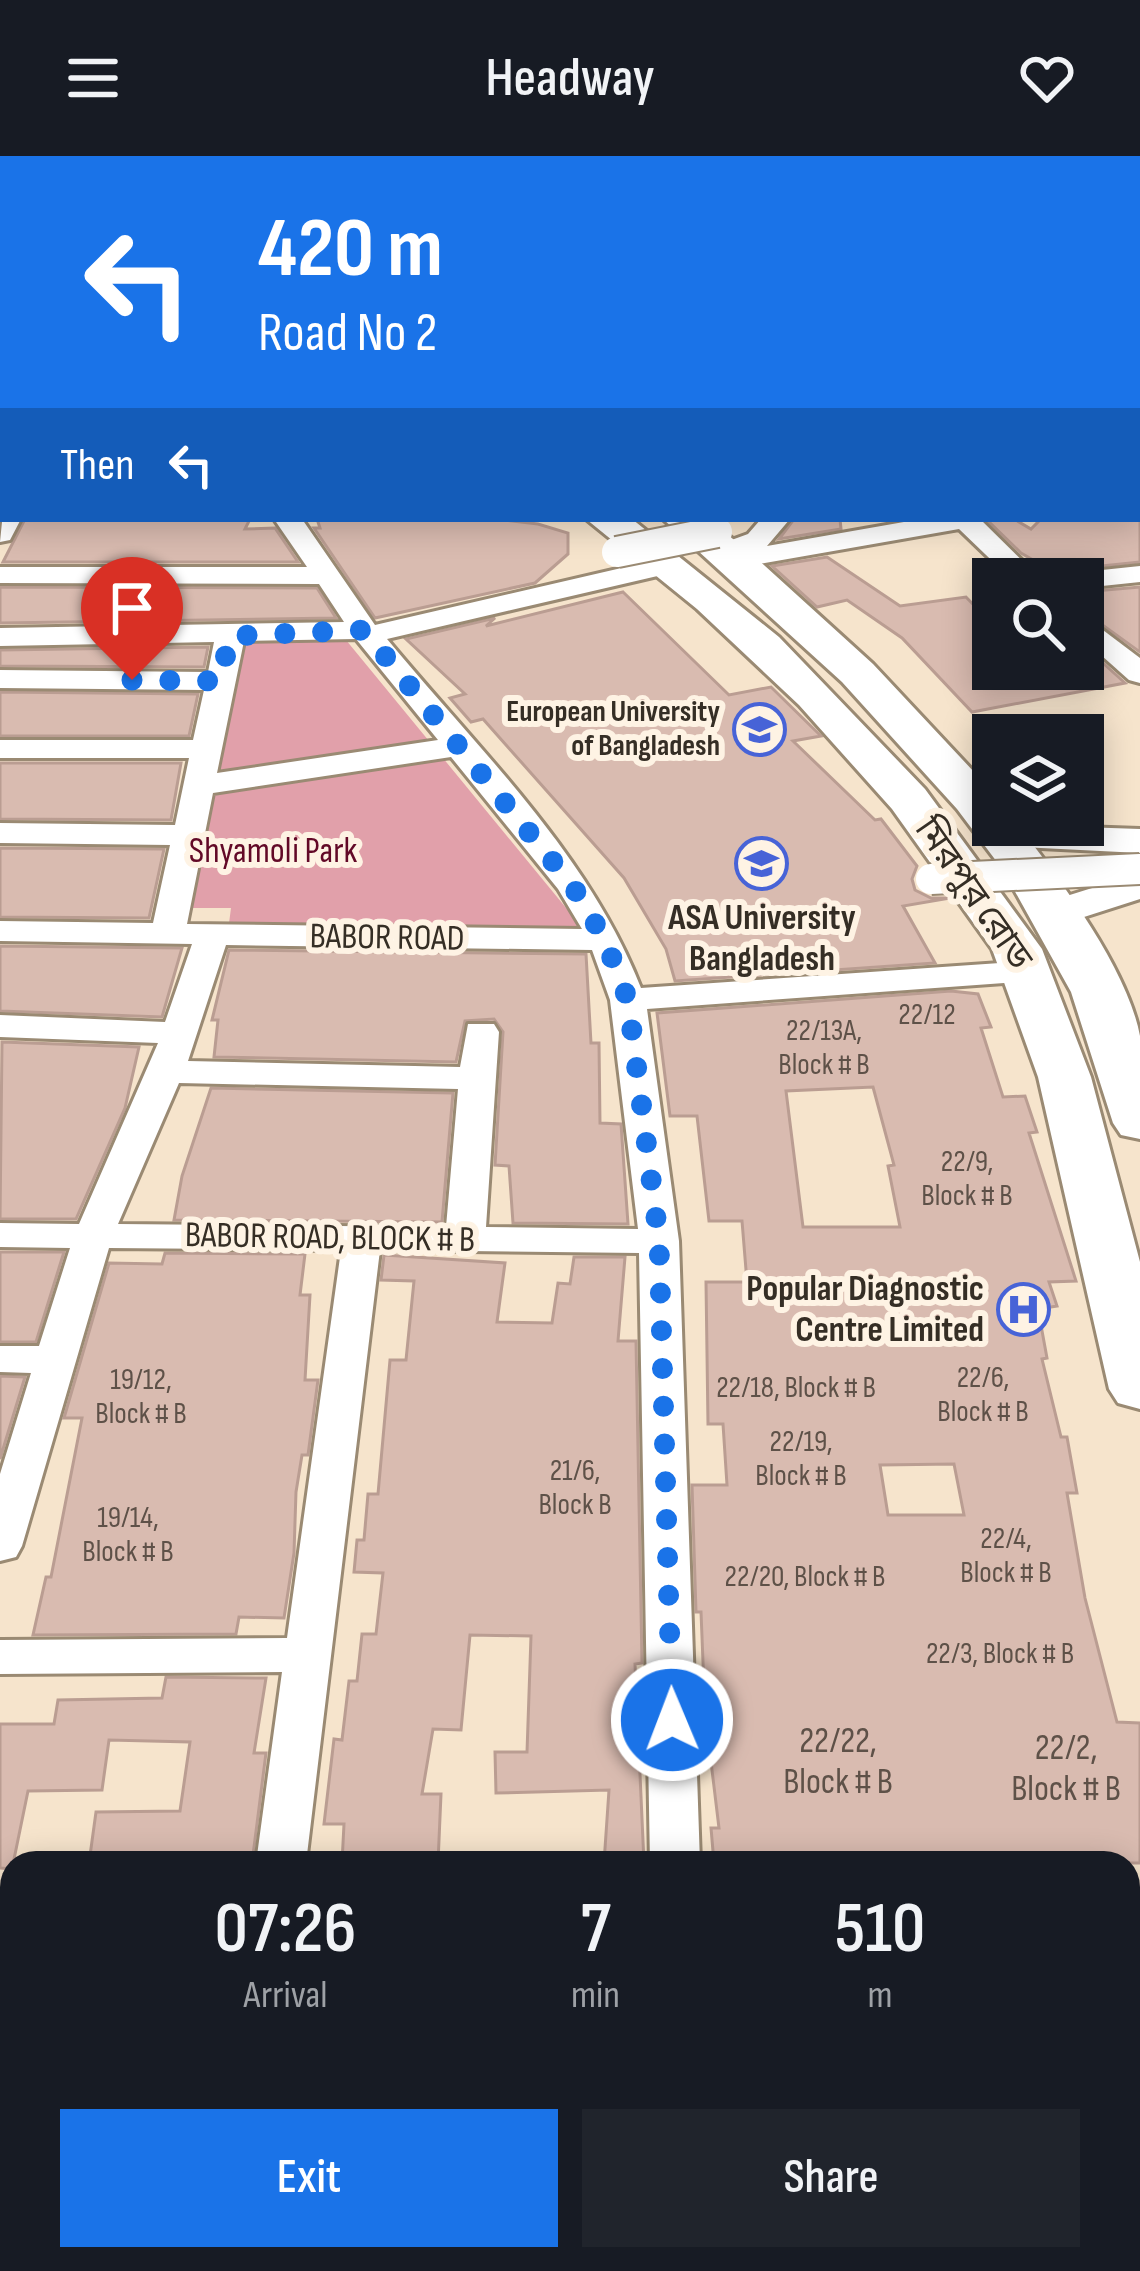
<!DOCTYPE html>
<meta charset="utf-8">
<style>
body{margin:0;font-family:"Sofia Sans Condensed","Noto Sans Bengali",sans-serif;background:#20242c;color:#f1f3f6;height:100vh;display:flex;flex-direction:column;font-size:45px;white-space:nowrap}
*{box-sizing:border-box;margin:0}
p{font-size:39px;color:#9ea1a6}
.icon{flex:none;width:66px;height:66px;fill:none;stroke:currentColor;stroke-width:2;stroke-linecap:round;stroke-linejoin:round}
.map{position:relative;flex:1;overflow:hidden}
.sheet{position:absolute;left:0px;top:1695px;width:1140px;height:420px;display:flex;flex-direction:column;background:#171b24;border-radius:36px 36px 0 0;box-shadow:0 6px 30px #0003}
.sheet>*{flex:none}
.guide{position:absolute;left:0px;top:0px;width:1140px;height:366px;box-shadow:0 6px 30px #0003;background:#1a73e8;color:#fff;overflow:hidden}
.tools{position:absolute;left:972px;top:402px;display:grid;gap:24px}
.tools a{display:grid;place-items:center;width:132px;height:132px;border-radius:0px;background:#171b24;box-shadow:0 6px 30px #0003;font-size:60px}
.pin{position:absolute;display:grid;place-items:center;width:102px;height:102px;color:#fff;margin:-123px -51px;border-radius:50% 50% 50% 0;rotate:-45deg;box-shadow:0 0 12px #0007}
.pin .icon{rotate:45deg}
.me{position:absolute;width:132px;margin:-66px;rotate:359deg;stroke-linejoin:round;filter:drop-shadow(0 0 9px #0008)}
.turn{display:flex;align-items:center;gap:42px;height:252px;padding:0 60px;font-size:54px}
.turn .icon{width:156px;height:156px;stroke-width:2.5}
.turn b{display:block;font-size:84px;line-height:102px}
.then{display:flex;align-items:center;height:114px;padding:0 60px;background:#0003;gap:24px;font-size:45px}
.eta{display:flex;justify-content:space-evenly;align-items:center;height:204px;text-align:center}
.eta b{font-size:72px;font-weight:600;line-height:84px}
.primary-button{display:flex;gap:24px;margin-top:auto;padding:24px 60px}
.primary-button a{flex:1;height:138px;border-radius:0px;background:#1a73e8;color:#fff;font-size:48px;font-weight:600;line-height:138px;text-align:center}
.primary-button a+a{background:#20242c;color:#f1f3f6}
header{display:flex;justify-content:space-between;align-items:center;height:156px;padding:0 60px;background:#171b24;font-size:54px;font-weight:600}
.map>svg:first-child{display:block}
</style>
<header><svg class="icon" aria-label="menu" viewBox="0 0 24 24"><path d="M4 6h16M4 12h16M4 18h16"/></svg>Headway<svg class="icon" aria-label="heart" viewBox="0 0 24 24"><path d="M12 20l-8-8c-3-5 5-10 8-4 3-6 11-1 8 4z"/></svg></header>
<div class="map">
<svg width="1140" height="2115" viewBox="0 0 1140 2115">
<rect width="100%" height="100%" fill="#f6e4cc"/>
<path fill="#e1a0aa" d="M 346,484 L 585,775 L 228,775 L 231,752 L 192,752 L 239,487 Z"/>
<g fill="#d9bbb0" stroke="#ba9d92" stroke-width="3" fill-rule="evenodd">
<path d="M 25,363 L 250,363 L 245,373 L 275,372 L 298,406 L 3,406 Z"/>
<path d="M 317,363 L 496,363 L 538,368 L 568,377 L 568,398 L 535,427 L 375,462 L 314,372 L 320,372 Z"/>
<path d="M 794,363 L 840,363 L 841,373 L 779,383 Z"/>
<path d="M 986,363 L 1014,363 L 1031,373 L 1041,363 L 1140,363 L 1140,406 L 1083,412 L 1066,423 L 1021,397 Z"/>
<path d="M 827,401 L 900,450 L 966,441 L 993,469 L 993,513 L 1083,513 L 1083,489 L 1125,527 L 972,556 L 902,482 L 847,444 L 817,451 L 772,410 Z"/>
<path d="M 0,431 L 317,432 L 336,462 L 0,467 Z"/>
<path d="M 1140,431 L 1140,496 L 1083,455 L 1083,436 Z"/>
<path d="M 623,436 L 729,539 L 771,531 L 821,580 L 793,585 L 875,664 L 881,663 L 917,710 L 912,723 L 915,734 L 931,742 L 950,742 L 903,750 L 935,807 L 675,825 L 666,793 L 624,722 L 483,563 L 471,566 L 450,542 L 465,538 L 406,483 L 495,462 L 486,470 Z"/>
<path d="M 208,491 L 204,511 L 0,510 L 0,494 Z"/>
<path d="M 0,536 L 198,538 L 189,580 L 0,580 Z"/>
<path d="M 0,607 L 181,607 L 171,664 L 0,663 Z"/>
<path d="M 0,692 L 164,693 L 149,762 L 0,761 Z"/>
<path d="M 0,790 L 182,792 L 162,861 L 0,855 Z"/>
<path d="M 229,794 L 586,798 L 591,887 L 599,887 L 600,967 L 621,968 L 628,1068 L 513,1067 L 509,1010 L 495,1009 L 503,876 L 494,863 L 465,865 L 456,906 L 214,901 L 218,864 L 212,864 Z"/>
<path d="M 951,835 L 978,838 L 991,871 L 981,872 L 1003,941 L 1025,940 L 1037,976 L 1029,977 L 1076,1125 L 1049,1126 L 1057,1150 L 1038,1153 L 1047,1202 L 1042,1203 L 1061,1281 L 1067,1281 L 1077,1337 L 1067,1337 L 1085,1442 L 1117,1566 L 1140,1567 L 1140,1707 L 714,1707 L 711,1672 L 719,1672 L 705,1556 L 701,1456 L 696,1456 L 692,1329 L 727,1329 L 723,1268 L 708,1268 L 706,1126 L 747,1126 L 742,1065 L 709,1065 L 697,960 L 670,960 L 657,857 ZM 873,931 L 894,1009 L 888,1010 L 900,1071 L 803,1071 L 786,935 ZM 954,1308 L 964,1359 L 888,1359 L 880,1309 Z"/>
<path d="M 2,886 L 139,891 L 125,952 L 76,1063 L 0,1063 Z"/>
<path d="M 211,932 L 453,937 L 442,1066 L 174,1064 L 182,1020 Z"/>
<path d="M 0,1096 L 64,1096 L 36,1186 L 0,1186 Z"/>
<path d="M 165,1097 L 305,1098 L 300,1139 L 310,1139 L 305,1224 L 318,1224 L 308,1299 L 302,1299 L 296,1336 L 294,1397 L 284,1462 L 239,1461 L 236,1478 L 33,1479 L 46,1421 L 51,1421 L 82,1262 L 64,1262 L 109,1107 L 162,1108 Z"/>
<path d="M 384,1099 L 505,1107 L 497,1166 L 552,1167 L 558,1127 L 570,1128 L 574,1101 L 625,1101 L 618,1185 L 636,1185 L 642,1507 L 635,1508 L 644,1707 L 604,1707 L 609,1634 L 496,1637 L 495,1596 L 527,1596 L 531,1480 L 470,1479 L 461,1574 L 433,1573 L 422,1638 L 441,1638 L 438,1707 L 342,1707 L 344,1668 L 324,1668 L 334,1583 L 342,1584 L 349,1525 L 357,1525 L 362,1478 L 376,1478 L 383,1417 L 354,1416 L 357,1384 L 364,1384 L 368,1338 L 378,1338 L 390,1204 L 406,1204 L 414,1125 L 381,1124 Z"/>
<path d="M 0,1220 L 25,1221 L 0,1303 Z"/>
<path d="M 166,1521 L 266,1522 L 254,1597 L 266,1597 L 252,1707 L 89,1707 L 96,1656 L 180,1655 L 190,1586 L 109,1584 L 102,1634 L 28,1635 L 12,1713 L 0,1712 L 0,1568 L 54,1568 L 58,1544 L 162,1542 Z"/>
</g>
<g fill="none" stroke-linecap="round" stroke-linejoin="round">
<defs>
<g id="minor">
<path d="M 431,0 L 453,0 L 454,3 L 432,3 Z"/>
<path d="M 618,0 L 640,0 L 616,3 Z"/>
<path d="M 947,0 L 986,0 L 988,3 L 950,3 Z"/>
<path d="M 1019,0 L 1044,0 L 1017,3 Z"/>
<rect x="0" y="19" width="3" height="12"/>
<rect x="1137" y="38" width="3" height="14"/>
<rect x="1137" y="148" width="3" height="14"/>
<rect x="1137" y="273" width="3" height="16"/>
<path d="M 3,356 L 3,363 L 21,363 L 10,384 L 0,386 Z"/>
<path d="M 274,363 L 302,363 L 375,469 L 669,401 L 679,403 L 679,415 L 387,483 C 477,592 589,698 641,832 L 1030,805 L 1047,815 L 1030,825 L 647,853 L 679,1085 L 700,1707 L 650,1707 L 639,1097 L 380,1094 L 306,1707 L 256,1707 L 282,1516 L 0,1518 L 0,1484 L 287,1482 L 341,1094 L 109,1092 L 22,1390 L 16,1401 L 0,1405 L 0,1318 L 31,1217 L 0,1216 L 0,1190 L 39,1190 L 70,1092 L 0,1091 L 0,1067 L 79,1068 L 158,887 L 0,881 L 0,859 L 165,866 L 192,788 L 0,785 L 0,765 L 153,767 L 170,689 L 0,687 L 0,667 L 175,669 L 189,602 L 0,602 L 0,584 L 193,584 L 204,534 L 0,532 L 0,514 L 208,516 L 214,486 L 0,490 L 0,472 L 344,466 L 319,428 L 0,427 L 0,411 L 307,411 ZM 356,483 L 438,584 L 217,617 L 244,485 ZM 451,601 L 558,733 L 582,773 L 187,768 L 213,637 ZM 226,789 L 592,794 L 610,844 L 638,1073 L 486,1071 L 499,876 L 494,868 L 468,868 L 460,911 L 188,905 ZM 179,927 L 458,933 L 446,1071 L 118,1068 Z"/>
<path d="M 761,363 L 790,363 L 767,390 L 921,363 L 980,363 L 1041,423 L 1011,423 L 959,373 L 736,412 L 715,402 L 715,390 L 748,378 Z"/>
<path d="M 1140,410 L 1140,426 L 1083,432 L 1083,423 L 1070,423 L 1083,416 Z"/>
<path d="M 1083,459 L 1140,502 L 1140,527 L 1129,524 L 1083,483 Z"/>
<rect x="1128" y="1763" width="12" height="40"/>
<rect x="0" y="1772" width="12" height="40"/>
</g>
<g id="major">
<rect x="0" y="325" width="3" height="20"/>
<path d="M 993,668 L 1140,673 L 1140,697 L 1001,690 L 987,687 L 981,678 Z"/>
<path d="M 1140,717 L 1140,743 L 1056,770 L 1041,766 L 1035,757 L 1041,748 Z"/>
</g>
<g id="highway">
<path d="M 76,0 L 109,0 L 111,3 L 78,3 Z"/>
<path d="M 586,363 L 632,363 L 779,481 L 925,633 L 1042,793 L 1091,921 L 1140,1106 L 1140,1253 L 1118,1247 L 1109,1233 L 1038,921 L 992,793 L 892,653 L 799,549 L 697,453 Z"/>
<path d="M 663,363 L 708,363 L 753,399 L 873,508 L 990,633 L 993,669 L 1018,669 C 1060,724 1127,811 1140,880 C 1140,912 1140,951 1140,983 L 1121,979 L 1113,967 L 1071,836 L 1003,714 L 957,653 L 842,526 Z"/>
</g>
</defs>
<use href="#minor" stroke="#9a8a73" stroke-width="6"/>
<use href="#major" stroke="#9a8a73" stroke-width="6"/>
<use href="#highway" stroke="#9a8a73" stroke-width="6"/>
<use href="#minor" fill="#fff" fill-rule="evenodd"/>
<use href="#major" fill="#fff" fill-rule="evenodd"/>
<use href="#highway" fill="#fff" fill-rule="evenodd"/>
<defs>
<g id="minor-bridge">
<path d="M 617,396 L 717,376"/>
<path d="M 931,723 L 1140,713"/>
</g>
</defs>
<use href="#minor-bridge" stroke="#9a8a73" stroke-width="34" stroke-linecap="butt"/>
<use href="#minor-bridge" stroke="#fff" stroke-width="30"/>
</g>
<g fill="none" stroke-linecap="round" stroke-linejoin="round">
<path stroke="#1a73e8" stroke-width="21" stroke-dasharray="0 37.8" d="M 132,524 L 220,525 L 230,480 L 364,474 L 572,729 L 605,784 L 628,844 L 659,1085 L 672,1564"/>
</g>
<defs>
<symbol id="university-ring" viewBox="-11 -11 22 22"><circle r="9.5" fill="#fef3e4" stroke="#4763d7" stroke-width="1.5"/><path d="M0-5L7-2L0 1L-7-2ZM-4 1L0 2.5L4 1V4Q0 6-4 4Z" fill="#4763d7"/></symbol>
<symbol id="hospital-ring" viewBox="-11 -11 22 22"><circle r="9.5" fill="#fef3e4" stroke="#4763d7" stroke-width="1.5"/><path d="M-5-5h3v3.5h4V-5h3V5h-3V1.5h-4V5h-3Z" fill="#4763d7"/></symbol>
</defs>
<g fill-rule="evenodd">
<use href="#university-ring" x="730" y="544" width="59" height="59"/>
<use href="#university-ring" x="732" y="678" width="59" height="59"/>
<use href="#hospital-ring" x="994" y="1124" width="59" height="59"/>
</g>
<g text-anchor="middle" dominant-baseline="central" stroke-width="12" stroke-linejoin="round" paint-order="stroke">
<g font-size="30" font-weight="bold" fill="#352e25" stroke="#fef3e4" text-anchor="end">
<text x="720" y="556">European University<tspan x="720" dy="34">of Bangladesh</tspan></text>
</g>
<g font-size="30" fill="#5e5148">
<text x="927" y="859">22/12</text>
<text x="824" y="875">22/13A,<tspan x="824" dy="34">Block # B</tspan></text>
<text x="967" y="1006">22/9,<tspan x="967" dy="34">Block # B</tspan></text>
<text x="983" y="1222">22/6,<tspan x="983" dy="34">Block # B</tspan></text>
<text x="141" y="1224">19/12,<tspan x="141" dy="34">Block # B</tspan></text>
<text x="796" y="1232">22/18, Block # B</text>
<text x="801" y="1286">22/19,<tspan x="801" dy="34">Block # B</tspan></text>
<text x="575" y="1315">21/6,<tspan x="575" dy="34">Block B</tspan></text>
<text x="128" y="1362">19/14,<tspan x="128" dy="34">Block # B</tspan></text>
<text x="1006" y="1383">22/4,<tspan x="1006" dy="34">Block # B</tspan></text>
<text x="805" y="1421">22/20, Block # B</text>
<text x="1000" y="1498">22/3, Block # B</text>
</g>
<g font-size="36" fill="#620927" stroke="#fef3e4">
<text x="273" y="695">Shyamoli Park</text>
</g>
<g font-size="36" fill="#352e25" stroke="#fef3e4">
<text transform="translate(973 738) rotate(55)">মিরপুর রোড</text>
<text transform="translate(387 782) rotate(1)">BABOR ROAD</text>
<text transform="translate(330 1082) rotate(1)">BABOR ROAD, BLOCK # B</text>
</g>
<g font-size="36" font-weight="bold" fill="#352e25" stroke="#fef3e4">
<text x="762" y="762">ASA University<tspan x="762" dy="41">Bangladesh</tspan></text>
<text x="984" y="1133" text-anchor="end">Popular Diagnostic<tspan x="984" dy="41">Centre Limited</tspan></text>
</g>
<g font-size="36" fill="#5e5148">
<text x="838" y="1585">22/22,<tspan x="838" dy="41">Block # B</tspan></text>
<text x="1066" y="1592">22/2,<tspan x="1066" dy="41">Block # B</tspan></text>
</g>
</g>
</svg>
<div class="tools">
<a><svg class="icon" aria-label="search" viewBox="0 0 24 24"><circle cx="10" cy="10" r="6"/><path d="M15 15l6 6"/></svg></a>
<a><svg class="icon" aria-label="layers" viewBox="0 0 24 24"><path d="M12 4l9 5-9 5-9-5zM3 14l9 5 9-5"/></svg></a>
</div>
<div class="pin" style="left:132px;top:524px;background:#d93025"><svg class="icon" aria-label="arrive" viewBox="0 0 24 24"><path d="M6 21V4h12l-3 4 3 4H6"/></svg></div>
<svg class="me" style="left:672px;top:1564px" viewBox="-20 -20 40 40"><circle r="17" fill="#1a73e8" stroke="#fff" stroke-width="3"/><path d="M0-11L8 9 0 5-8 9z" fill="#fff"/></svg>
<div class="guide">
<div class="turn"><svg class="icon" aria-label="left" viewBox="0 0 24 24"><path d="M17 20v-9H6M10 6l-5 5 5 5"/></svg><div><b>420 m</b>Road No 2</div></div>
<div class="then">Then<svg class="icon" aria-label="left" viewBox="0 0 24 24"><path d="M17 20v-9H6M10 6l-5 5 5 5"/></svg></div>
</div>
<section class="sheet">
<div class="eta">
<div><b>07:26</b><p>Arrival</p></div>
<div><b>7</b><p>min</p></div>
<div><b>510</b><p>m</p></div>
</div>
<div class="primary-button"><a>Exit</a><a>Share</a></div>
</section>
</div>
